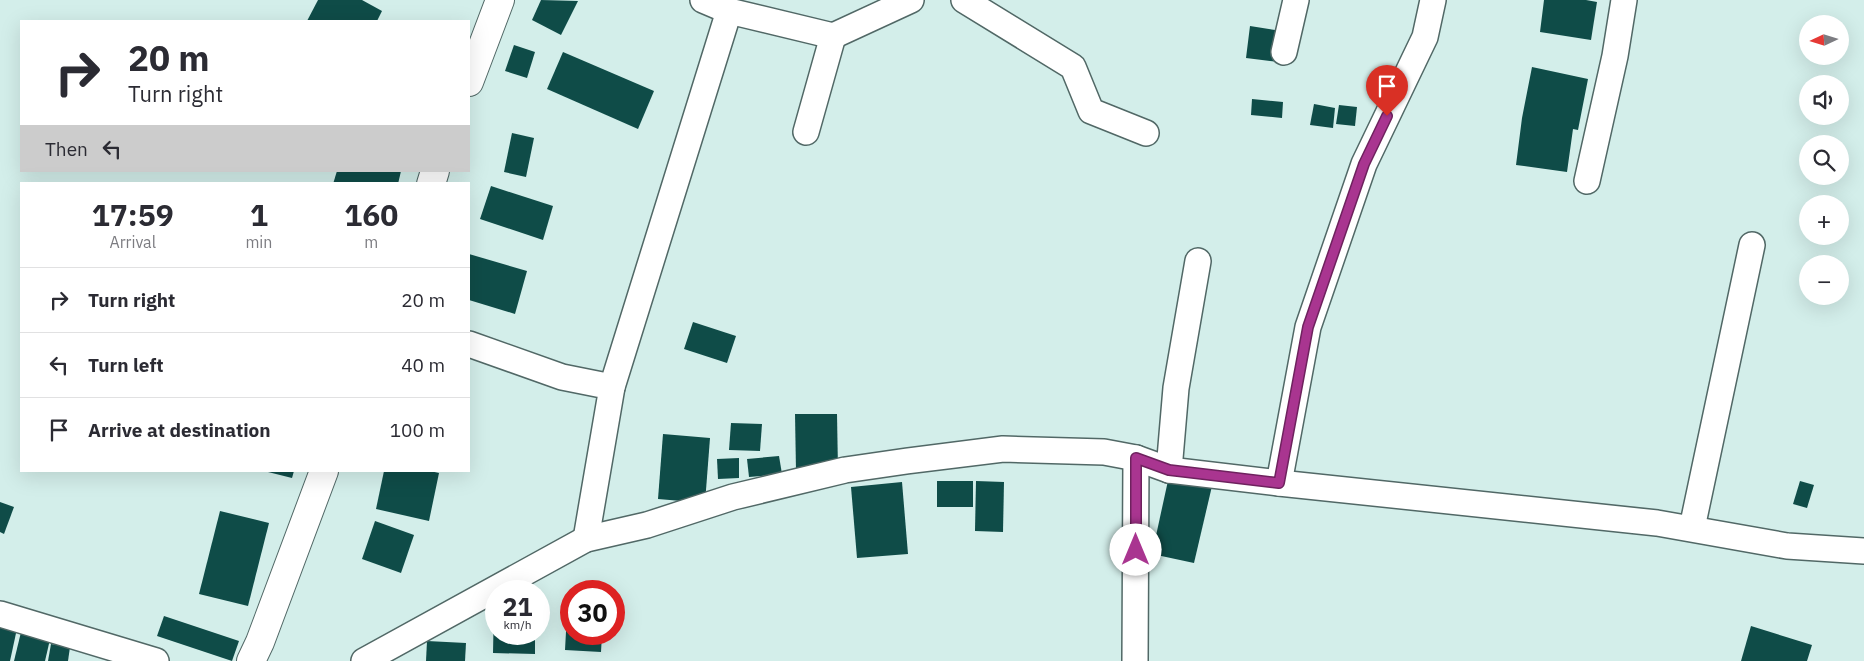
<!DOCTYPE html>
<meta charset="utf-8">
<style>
body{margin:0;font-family:"IBM Plex Sans",sans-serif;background:#f2f2f3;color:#2b2b33;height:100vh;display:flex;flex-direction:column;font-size:19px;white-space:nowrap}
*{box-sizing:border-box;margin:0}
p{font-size:16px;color:#7c7c81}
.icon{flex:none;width:28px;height:28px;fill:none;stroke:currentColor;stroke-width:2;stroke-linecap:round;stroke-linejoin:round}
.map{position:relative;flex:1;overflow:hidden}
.side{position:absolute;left:20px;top:182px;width:450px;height:290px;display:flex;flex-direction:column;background:#fff;border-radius:0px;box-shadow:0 5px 20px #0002}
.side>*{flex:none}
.top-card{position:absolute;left:20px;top:20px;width:450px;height:152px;border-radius:0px;box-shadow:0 5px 20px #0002;background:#fff;color:#2b2b33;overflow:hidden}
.needle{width:32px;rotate:266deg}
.tools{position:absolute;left:1799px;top:15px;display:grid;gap:10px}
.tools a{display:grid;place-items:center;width:50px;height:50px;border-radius:50%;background:#fff;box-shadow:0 5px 20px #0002;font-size:25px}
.speed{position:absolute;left:485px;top:580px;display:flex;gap:10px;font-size:25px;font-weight:700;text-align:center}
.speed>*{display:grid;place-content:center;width:65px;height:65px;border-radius:50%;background:#fff;box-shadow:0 5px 20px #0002;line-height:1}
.speed small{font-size:12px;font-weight:400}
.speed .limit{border:8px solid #d22;background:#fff;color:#111}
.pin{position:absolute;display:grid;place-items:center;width:42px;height:42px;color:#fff;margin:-51px -21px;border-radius:50% 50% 50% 0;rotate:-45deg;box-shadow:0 0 5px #0007}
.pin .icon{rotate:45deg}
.me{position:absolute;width:55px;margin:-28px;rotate:0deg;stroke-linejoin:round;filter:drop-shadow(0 0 4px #0008)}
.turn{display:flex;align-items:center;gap:18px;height:105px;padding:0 25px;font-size:22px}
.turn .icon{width:65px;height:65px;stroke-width:2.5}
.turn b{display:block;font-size:35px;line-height:42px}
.then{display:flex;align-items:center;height:48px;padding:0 25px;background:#0003;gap:10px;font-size:19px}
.eta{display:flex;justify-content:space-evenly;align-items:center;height:85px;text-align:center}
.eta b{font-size:30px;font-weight:700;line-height:35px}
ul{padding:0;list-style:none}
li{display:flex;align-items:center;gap:15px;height:65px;padding:0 25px;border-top:1px solid #e1e1e2}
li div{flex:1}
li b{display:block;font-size:19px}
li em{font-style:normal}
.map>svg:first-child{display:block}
</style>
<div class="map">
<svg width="1864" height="661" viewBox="0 0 1864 661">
<rect width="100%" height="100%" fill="#d3eeea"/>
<g fill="#0f4c48">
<path d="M 318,0 L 362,0 L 382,11 L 377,21 L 307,21 Z"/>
<path d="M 541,0 L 578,1 L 561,35 L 532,20 Z"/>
<path d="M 1544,0 L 1586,0 L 1597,2 L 1591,40 L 1540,32 Z"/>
<path d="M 1250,26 L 1282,31 L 1279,62 L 1246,58 Z"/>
<path d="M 514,45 L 535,52 L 527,78 L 505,71 Z"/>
<path d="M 563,52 L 654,91 L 638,129 L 547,89 Z"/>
<path d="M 1532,67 L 1588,79 L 1578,130 L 1573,129 L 1567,172 L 1516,165 L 1522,118 Z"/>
<path d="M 1252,99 L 1283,102 L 1282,118 L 1251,115 Z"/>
<path d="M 1314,104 L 1335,108 L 1333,128 L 1310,125 Z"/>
<path d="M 1339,105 L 1357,107 L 1355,126 L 1336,124 Z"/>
<path d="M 512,133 L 534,138 L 526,177 L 504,172 Z"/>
<path d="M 337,171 L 401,171 L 398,184 L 333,184 Z"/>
<path d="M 491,186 L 553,206 L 543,240 L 480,219 Z"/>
<path d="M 469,254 L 527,271 L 515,314 L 469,300 Z"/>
<path d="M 693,322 L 736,336 L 727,363 L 684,349 Z"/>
<path d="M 795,414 L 837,414 L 838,471 L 796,471 Z"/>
<path d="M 731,423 L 762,424 L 760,451 L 729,450 Z"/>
<path d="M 663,434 L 710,438 L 705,503 L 658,499 Z"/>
<path d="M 779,456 L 782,474 L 749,477 L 747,459 Z"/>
<path d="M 739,458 L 739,478 L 718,479 L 717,459 Z"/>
<path d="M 264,471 L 294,471 L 292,478 Z"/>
<path d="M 384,471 L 430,471 L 439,473 L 429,521 L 376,509 Z"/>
<path d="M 1169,476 L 1212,486 L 1194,563 L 1152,554 Z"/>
<rect x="937" y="481" width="36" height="26"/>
<path d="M 976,481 L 1004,482 L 1003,532 L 975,531 Z"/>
<path d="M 1800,481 L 1814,485 L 1807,508 L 1793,504 Z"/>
<path d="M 902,482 L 908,554 L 857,558 L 851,487 Z"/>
<path d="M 0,502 L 14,507 L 4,534 L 0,532 Z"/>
<path d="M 220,511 L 269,523 L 248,606 L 199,594 Z"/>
<path d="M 375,521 L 414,535 L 401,573 L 362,559 Z"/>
<path d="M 568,595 L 571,595 L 571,634 L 602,634 L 601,652 L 565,650 Z"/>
<path d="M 494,604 L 496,605 L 496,634 L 535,634 L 535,654 L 493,653 Z"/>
<path d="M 164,616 L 239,641 L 232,661 L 157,636 Z"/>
<path d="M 0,620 L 18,624 L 10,661 L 0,661 Z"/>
<path d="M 1751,626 L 1812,645 L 1807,661 L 1741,661 Z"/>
<path d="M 22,628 L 51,635 L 45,661 L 14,661 Z"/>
<path d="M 427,641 L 466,643 L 465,661 L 426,661 Z"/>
<path d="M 51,644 L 70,647 L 68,661 L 48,661 Z"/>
</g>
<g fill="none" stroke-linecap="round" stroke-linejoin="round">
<defs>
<g id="street">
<path d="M 703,0 L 729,11 L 833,36 L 911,0"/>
<path d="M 964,0 L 1073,67 L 1091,111 L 1146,133"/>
<path d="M 1284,52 L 1296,0"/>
<path d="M 806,132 L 833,36"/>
<path d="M 1587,181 L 1615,56 L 1624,0"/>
<path d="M 469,344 L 562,377 L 612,387 L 586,539"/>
<path d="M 612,387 L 729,11"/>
<path d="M 1169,470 L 1176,388 L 1198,261"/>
<path d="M 1279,483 L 1308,327 L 1364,164 L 1425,37 L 1433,0"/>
<path d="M 1692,528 L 1752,245"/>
<path d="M 0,614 L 156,661"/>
<path d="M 364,661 L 586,539 L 647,525 L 733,497 L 845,470 L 907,461 L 1003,449 L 1104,452 L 1136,458 L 1169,470 L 1279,483 L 1657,523 L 1787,546 L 1864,551"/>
<path d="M 1135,661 L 1136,458"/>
</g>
<g id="secondary">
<path d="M 469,82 L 500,0"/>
<path d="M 431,184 L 435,171"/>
<path d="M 251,661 L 260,642 L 324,471"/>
</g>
</defs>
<use href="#street" stroke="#516866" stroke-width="28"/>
<use href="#secondary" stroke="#516866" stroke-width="30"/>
<use href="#street" stroke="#fff" stroke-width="25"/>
<use href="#secondary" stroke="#fff" stroke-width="28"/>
</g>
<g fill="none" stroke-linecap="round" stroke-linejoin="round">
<defs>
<path id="route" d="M 1136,550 L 1136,458 L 1169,470 L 1279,483 L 1308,327 L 1364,164 L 1387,116"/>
</defs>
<use href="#route" stroke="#6e225e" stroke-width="12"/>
<use href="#route" stroke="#a93590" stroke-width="9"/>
</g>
</svg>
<div class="tools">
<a><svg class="needle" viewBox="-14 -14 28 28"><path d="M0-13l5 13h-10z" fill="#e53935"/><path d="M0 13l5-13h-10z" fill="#7c7c81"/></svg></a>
<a><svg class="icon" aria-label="sound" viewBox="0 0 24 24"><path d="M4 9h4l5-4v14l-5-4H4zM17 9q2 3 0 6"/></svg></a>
<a><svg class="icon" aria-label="search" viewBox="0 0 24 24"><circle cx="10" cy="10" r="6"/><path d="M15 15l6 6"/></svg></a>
<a>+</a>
<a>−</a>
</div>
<div class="speed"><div>21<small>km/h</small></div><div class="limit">30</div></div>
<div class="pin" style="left:1387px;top:116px;background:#d93025"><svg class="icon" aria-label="arrive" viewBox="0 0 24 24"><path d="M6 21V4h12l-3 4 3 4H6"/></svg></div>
<svg class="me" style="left:1136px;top:550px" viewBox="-20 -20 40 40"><circle r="19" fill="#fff"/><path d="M0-13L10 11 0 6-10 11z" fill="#a93590"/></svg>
<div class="top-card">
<div class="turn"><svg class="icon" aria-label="right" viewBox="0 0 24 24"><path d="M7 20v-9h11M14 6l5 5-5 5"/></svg><div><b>20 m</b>Turn right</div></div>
<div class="then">Then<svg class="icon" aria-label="left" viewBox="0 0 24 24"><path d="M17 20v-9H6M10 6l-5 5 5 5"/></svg></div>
</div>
<section class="side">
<div class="eta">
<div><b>17:59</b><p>Arrival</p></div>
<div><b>1</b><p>min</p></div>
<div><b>160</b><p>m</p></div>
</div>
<ul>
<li><svg class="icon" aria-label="right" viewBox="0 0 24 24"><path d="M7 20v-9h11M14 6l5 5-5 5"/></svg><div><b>Turn right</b></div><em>20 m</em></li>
<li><svg class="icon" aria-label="left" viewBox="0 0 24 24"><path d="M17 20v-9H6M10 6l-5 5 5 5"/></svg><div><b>Turn left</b></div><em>40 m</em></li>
<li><svg class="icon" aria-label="arrive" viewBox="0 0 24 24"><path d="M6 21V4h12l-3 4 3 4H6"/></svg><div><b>Arrive at destination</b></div><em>100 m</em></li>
</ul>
</section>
</div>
